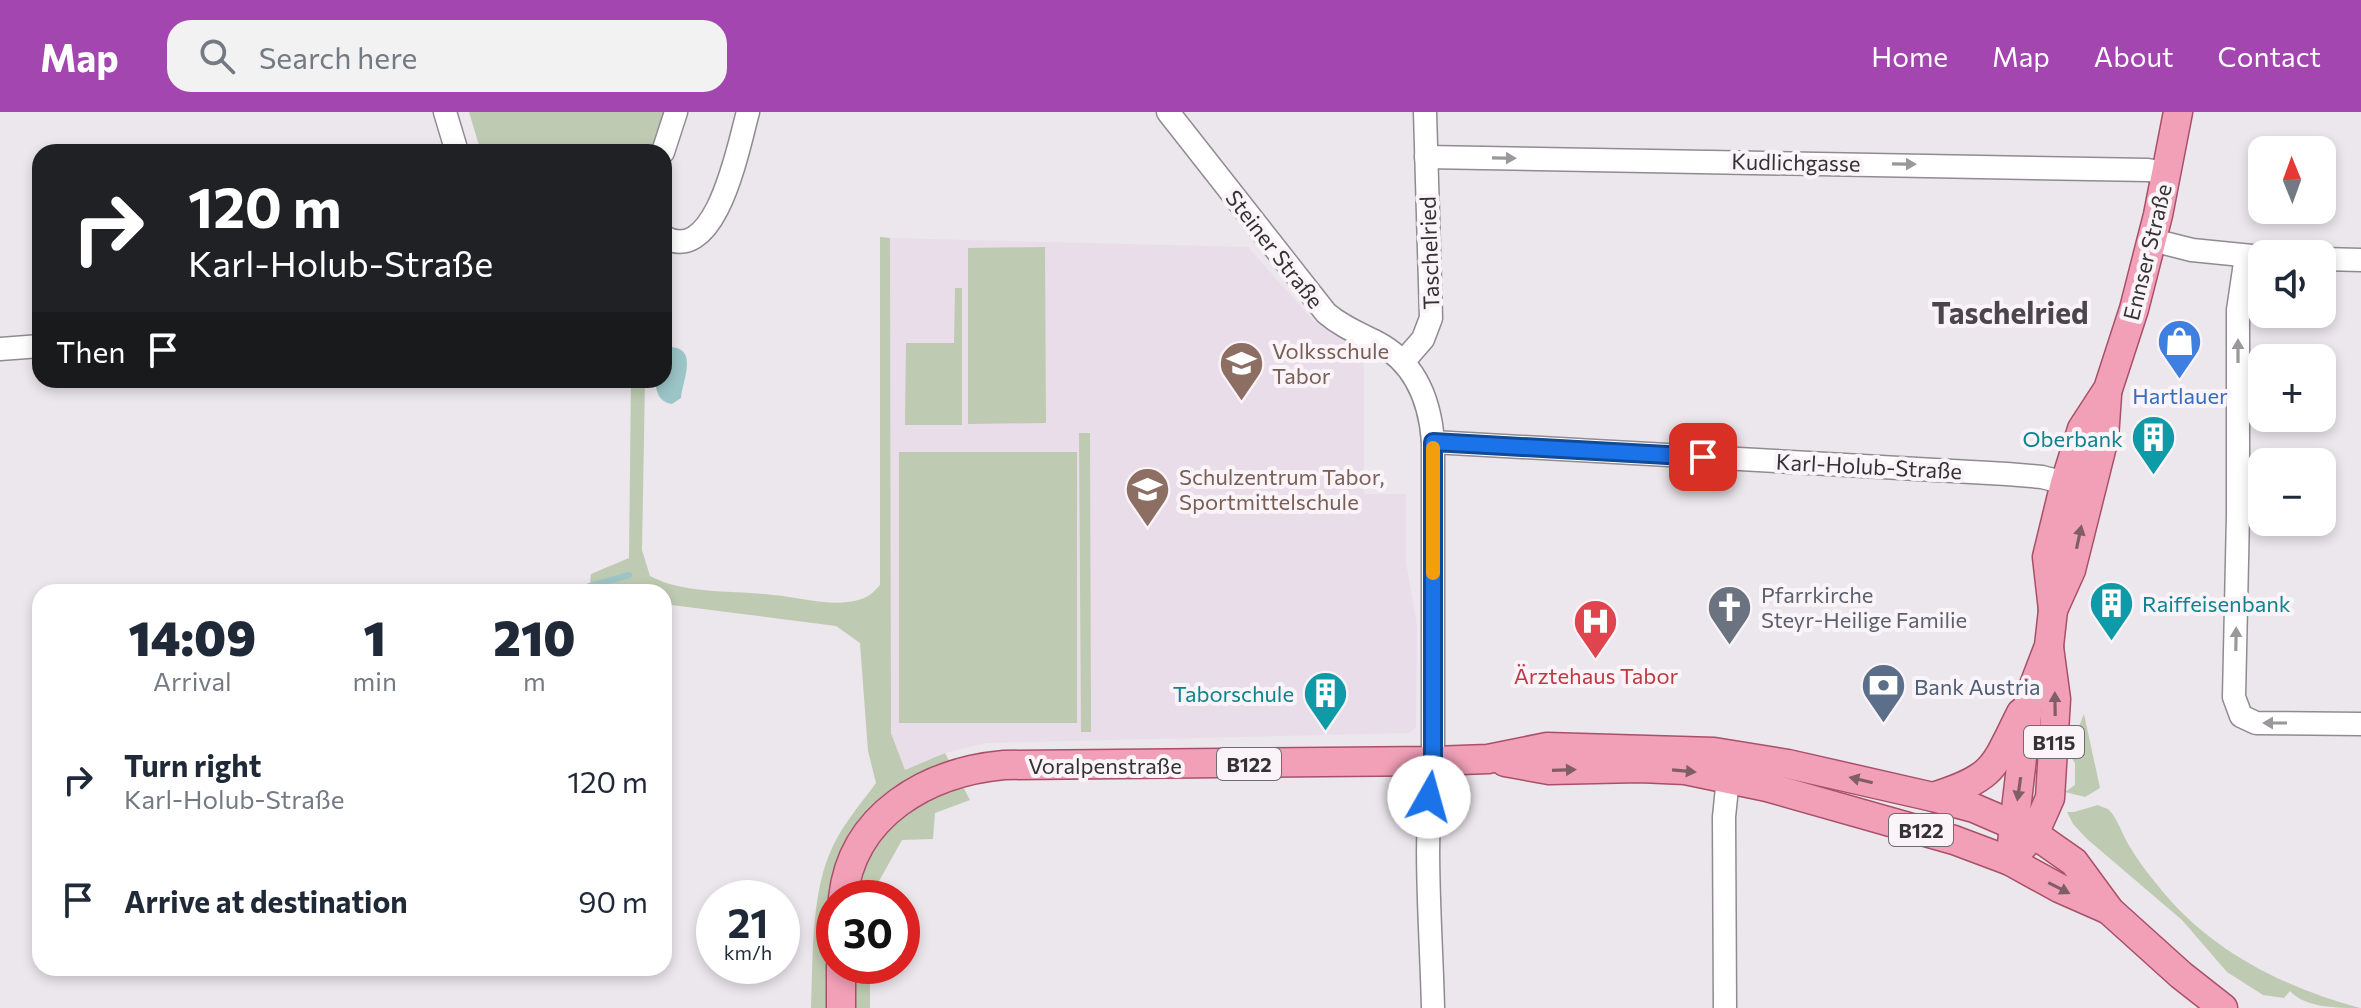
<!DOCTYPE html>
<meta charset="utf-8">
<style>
body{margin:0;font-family:Commissioner,sans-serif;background:#f2f2f3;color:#1f2937;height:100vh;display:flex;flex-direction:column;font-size:30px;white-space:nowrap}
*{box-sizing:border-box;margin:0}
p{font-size:26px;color:#747a83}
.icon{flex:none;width:44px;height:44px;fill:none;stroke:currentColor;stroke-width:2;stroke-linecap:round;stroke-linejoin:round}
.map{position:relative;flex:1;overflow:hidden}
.panel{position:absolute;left:32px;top:472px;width:640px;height:392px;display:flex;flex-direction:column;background:#fff;border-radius:24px;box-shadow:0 4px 12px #0003}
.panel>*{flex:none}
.top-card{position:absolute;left:32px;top:32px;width:640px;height:244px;border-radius:24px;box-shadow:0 4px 12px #0003;background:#202124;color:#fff;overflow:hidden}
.needle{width:52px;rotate:359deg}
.controls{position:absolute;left:2248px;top:24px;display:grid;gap:16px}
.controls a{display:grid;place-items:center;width:88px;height:88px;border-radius:16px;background:#fff;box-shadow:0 4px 12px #0003;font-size:40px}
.speed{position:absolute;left:696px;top:768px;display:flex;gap:16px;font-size:40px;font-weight:700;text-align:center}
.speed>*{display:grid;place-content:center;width:104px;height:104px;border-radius:50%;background:#fff;box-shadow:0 4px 12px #0003;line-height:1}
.speed small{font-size:20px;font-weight:400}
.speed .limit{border:12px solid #d22;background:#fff;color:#111}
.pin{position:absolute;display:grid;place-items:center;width:68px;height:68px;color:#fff;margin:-34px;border-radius:16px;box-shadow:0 4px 12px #0006}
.me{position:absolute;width:88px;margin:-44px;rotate:7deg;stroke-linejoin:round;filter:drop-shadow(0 0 6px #0008)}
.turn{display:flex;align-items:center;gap:28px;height:168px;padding:0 24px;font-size:36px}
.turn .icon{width:104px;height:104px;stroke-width:2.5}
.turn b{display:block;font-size:56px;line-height:68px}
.then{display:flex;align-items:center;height:76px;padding:0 24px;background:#0003;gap:16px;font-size:30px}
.eta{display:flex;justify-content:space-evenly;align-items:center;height:136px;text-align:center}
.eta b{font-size:48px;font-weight:800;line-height:56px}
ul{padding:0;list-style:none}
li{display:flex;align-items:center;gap:24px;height:120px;padding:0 24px}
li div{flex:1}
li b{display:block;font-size:30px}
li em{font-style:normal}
header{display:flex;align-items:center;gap:48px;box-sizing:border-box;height:112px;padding:0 40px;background:#a446b0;color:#fff}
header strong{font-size:38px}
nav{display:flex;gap:44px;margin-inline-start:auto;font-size:28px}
.search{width:560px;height:72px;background:#f2f2f3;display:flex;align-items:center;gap:20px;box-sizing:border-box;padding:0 28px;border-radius:24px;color:#747a83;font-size:30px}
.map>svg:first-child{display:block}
</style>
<header>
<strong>Map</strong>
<div class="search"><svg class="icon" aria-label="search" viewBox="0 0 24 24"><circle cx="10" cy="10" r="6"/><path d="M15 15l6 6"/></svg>Search here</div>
<nav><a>Home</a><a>Map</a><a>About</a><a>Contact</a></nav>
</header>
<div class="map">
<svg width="2361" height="896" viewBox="0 0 2361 896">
<rect width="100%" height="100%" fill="#ece7ec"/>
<path fill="#e9dde9" d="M 890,126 L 1248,135 L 1314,209 L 1364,238 L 1364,382 L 1406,382 L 1406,450 L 1417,514 L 1416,615 L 1410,621 L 985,631 L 945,641 L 905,658 L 891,621 Z"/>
<g fill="#becab2">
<path d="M 469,0 L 667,0 L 654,40 L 481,40 Z"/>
<path d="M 880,125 L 890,126 L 891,621 L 905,658 L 945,641 L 970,688 L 935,701 L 933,727 L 902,728 L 879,769 L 875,786 L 834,786 L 834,854 L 870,854 L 870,896 L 811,896 C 813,849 811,787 829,743 C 839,717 859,694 876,671 L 868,639 L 860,531 L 836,514 L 664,492 L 664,480 L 595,480 L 590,472 L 591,462 L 629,446 L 631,268 L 645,268 L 642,438 L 650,464 C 686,483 734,478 773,483 C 798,485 824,493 848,490 C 863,488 871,484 880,473 Z"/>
<path d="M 1045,135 L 1046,311 L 968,312 L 968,136 Z"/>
<path d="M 955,176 L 962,176 L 962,313 L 905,313 L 906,231 L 954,231 Z"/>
<path d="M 1079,321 L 1090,321 L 1091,620 L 1081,620 Z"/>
<rect x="899" y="340" width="178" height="271"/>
<path d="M 2084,602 L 2100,676 L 2085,685 L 2065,680 L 2075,673 L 2075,651 L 2068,641 Z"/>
<path d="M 2098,693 C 2101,695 2107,696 2109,698 C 2117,706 2122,721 2127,730 C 2136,746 2147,761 2159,775 C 2210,839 2283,875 2360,896 C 2338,896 2305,896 2290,879 L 2284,886 L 2263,883 L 2227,860 L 2182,808 L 2087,727 L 2073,712 L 2067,700 L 2074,700 Z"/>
</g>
<path fill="#9cc5c7" d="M 669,235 C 699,235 683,268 681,286 L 672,292 C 659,290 656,280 655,268 L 664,268 L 664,237 Z"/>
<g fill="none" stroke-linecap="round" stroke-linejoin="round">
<path stroke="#9cc5c7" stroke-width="6" d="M 569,480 L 629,463"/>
<defs>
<g id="minor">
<path d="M 445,0 L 457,40"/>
<path d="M 1168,0 L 1326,201 C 1341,214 1358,221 1376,230 C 1415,250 1430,288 1433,330 L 1433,649 C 1423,730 1431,814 1433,896"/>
<path d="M 663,40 L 676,0"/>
<path d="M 1426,45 L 2148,58 L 2167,61"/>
<path d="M 664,125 C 717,155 739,31 748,0"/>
<path d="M 2152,128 L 2192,138 L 2262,145"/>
<path d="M 2246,144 L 2238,198 L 2238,403 L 2234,585 L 2241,604 L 2256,611 L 2361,612"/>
<path d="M 2322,147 L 2361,148"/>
<path d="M 0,237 L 40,234"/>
<path d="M 1403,250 L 1423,227 L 1431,206 L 1425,0"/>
<path d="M 1433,330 L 2007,362 L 2042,365 L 2065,371"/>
<path d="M 1725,896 L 1724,705 L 1728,666"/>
</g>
<g id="major">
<path d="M 2053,498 L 2071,458 L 2104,326 L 2107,283"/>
<path d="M 1505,650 L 1549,658 L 1640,656 L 1685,658 L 1767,675 L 1954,728 L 2010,749 L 2059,776 L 2109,798"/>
<path d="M 1933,685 C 1995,665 1993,657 2021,601"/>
<path d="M 2021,736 L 2034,722 L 2050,686 L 2056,587 L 2049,535"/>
<path d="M 2010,749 L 2029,586 L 2049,534 L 2053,498 L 2047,445 L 2065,371 L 2082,317 L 2108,277 L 2134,197 L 2158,103 L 2178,0"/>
<path d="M 843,786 C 852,702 928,660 1004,653 L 1433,649 L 1488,647 L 1547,635 L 1714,640 L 1788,652 L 1933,685 L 1974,696 L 2034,722 L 2074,750 L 2110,799 L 2181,863 L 2223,896"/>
<path d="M 841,896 L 841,854"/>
</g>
</defs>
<use href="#minor" stroke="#908b90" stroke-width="25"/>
<use href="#major" stroke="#a8506a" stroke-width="31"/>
<use href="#minor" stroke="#fff" stroke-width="22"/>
<use href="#major" stroke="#f1a0b7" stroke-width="28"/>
</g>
<defs><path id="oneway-solid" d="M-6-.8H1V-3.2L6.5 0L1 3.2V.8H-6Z" transform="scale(2)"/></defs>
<g fill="#9a989a">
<use href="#oneway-solid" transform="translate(1504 46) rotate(1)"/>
<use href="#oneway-solid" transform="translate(1904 52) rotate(1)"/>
<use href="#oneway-solid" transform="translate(2238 239) rotate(-90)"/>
<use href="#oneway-solid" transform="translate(2236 527) rotate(-89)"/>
<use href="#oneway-solid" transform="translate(2275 611) rotate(-180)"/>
</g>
<g fill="#805e68">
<use href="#oneway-solid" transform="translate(2079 425) rotate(-78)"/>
<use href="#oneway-solid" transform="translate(2055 592) rotate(-91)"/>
<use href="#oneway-solid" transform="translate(1564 658) rotate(-2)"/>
<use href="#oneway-solid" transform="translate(1684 659) rotate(5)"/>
<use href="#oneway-solid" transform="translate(1861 668) rotate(-167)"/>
<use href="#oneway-solid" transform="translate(2019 677) rotate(98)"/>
<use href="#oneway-solid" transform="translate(2059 776) rotate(27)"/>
</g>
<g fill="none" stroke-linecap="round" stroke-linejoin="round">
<defs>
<path id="route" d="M 1429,685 L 1433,649 L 1433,330 L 1703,345"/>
</defs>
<use href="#route" stroke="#114b97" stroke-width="20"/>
<use href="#route" stroke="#1a73e8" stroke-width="14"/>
<path stroke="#f59e0b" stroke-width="14" d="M 1433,461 L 1433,336"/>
</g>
<defs>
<symbol id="shop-pin" viewBox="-11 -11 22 30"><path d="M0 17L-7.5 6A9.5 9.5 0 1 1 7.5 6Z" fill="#3f7fe0" stroke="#faf4f9"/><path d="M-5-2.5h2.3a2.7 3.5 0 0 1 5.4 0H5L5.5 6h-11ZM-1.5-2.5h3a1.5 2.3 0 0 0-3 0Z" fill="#fff"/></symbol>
<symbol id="school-pin" viewBox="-11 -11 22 30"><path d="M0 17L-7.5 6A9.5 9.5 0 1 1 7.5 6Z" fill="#8d6e63" stroke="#faf4f9"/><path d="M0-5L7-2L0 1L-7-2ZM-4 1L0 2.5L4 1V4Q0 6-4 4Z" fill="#fff"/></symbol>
<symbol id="building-pin" viewBox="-11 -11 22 30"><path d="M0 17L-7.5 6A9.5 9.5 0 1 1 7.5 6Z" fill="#0f9aa8" stroke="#faf4f9"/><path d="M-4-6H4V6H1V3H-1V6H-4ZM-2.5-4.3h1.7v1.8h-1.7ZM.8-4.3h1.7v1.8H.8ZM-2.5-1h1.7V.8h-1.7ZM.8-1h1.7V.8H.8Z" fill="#fff"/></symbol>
<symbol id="church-pin" viewBox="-11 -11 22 30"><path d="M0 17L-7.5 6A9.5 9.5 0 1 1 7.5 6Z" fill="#6b7280" stroke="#faf4f9"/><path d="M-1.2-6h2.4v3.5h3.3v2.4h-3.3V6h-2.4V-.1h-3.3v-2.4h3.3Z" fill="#fff"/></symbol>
<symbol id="hospital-pin" viewBox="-11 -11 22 30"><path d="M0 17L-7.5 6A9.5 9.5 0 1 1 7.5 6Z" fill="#e0444e" stroke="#faf4f9"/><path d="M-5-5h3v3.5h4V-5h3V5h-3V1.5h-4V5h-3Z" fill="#fff"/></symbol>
<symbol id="bank-pin" viewBox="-11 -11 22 30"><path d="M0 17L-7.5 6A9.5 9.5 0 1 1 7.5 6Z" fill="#5c6f8a" stroke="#faf4f9"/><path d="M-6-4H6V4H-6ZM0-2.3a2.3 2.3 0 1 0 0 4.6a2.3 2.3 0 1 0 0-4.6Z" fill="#fff"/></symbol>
</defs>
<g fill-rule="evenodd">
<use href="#shop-pin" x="2154" y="204" width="51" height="69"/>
<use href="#school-pin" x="1216" y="226" width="51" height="69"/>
<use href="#building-pin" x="2128" y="300" width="51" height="69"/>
<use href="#school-pin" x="1122" y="352" width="51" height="69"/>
<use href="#building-pin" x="2086" y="466" width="51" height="69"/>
<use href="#church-pin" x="1704" y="470" width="51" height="69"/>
<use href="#hospital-pin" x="1570" y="484" width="51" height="69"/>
<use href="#bank-pin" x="1858" y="548" width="51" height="69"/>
<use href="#building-pin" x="1300" y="556" width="51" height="69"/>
</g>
<g text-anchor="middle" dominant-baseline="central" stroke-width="8" stroke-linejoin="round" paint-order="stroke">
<g fill="#faf4f9" stroke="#6f6c6f" stroke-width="2">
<rect x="2024" y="614" width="60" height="32" rx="6"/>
<rect x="1217" y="636" width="64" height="32" rx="6"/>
<rect x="1889" y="702" width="64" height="32" rx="6"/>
</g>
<g font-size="20" font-weight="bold" fill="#343234">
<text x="2054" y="630">B115</text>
<text x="1249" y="652">B122</text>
<text x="1921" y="718">B122</text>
</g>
<g font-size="22" fill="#343234" stroke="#faf4f9">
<text transform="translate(1796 50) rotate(1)">Kudlichgasse</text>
<text transform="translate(1275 137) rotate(52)">Steiner Straße</text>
<text transform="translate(2147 140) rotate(-76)">Ennser Straße</text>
<text transform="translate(1429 141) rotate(-92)">Taschelried</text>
<text transform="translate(1869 354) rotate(3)">Karl-Holub-Straße</text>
<text x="1105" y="653">Voralpenstraße</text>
</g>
<g font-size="22" fill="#785e54" stroke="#faf4f9" text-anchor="start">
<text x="1272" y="238">Volksschule<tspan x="1272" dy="25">Tabor</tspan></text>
<text x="1179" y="364">Schulzentrum Tabor,<tspan x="1179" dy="25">Sportmittelschule</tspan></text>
</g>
<g font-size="22" fill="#366cbe" stroke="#faf4f9">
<text x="2180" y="283">Hartlauer</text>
</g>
<g font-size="22" fill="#0d838f" stroke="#faf4f9" text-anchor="end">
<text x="2123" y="326">Oberbank</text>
<text x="2142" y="491" text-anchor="start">Raiffeisenbank</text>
<text x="1294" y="581">Taborschule</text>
</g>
<g font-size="22" fill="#5b616d" stroke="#faf4f9" text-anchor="start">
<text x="1761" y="482">Pfarrkirche<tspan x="1761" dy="25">Steyr-Heilige Familie</tspan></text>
</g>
<g font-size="22" fill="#be3a42" stroke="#faf4f9">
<text x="1596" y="563">Ärztehaus Tabor</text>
</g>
<g font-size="22" fill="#4e5e75" stroke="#faf4f9" text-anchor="start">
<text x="1914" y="574">Bank Austria</text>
</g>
<g font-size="30" font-weight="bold" fill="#4b464b" stroke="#faf4f9">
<text x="2010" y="199">Taschelried</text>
</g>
</g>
</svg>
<div class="controls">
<a><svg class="needle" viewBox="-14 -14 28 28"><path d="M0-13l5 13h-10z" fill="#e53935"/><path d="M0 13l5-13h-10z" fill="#747a83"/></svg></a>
<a><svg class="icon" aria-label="sound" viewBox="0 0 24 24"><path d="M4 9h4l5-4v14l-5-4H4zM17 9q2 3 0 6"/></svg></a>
<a>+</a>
<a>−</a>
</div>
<div class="speed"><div>21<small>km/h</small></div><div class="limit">30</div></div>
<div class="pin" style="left:1703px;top:345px;background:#d93025"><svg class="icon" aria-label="arrive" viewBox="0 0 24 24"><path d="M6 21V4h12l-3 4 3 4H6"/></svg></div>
<svg class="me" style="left:1429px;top:685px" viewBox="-20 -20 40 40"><circle r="19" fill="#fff"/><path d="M0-13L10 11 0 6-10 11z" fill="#1a73e8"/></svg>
<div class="top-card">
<div class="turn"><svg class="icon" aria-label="right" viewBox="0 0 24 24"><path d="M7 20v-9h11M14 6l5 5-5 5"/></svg><div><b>120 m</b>Karl-Holub-Straße</div></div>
<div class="then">Then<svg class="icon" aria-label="arrive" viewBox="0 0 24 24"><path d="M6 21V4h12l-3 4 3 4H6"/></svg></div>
</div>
<section class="panel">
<div class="eta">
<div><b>14:09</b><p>Arrival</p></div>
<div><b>1</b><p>min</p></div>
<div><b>210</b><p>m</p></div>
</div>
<ul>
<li><svg class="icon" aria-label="right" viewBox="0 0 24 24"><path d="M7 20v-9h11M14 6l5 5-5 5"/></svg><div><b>Turn right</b><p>Karl-Holub-Straße</p></div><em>120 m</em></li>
<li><svg class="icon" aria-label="arrive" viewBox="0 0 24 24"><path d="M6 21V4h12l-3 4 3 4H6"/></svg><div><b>Arrive at destination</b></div><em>90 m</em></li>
</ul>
</section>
</div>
